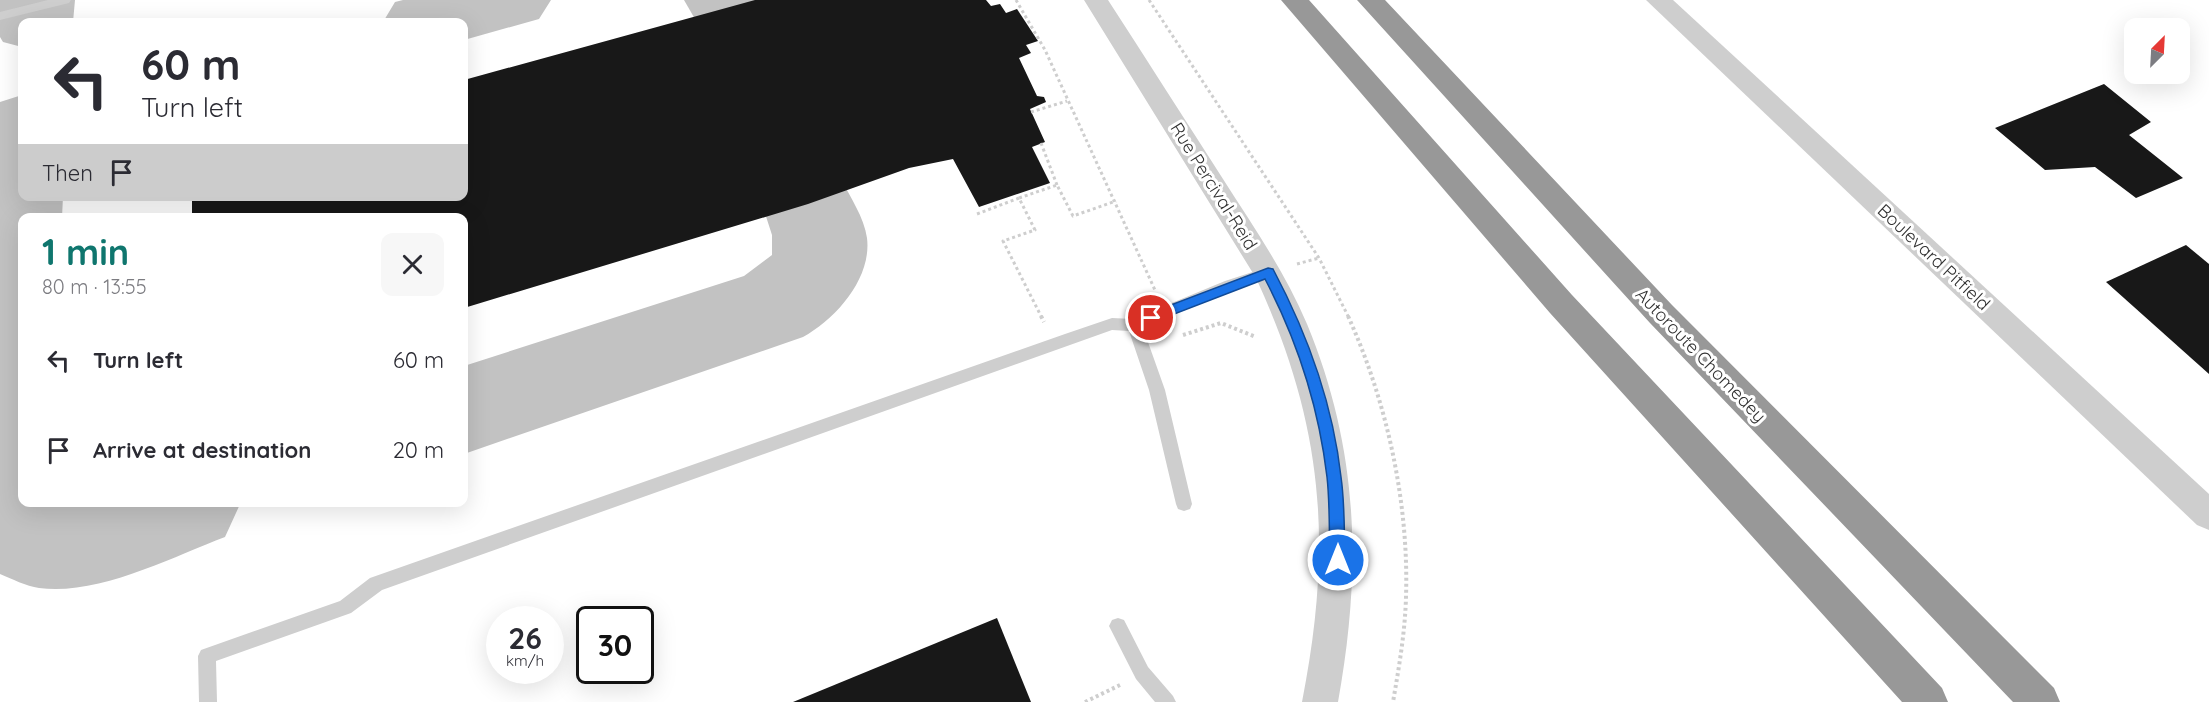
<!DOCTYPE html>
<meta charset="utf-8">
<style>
body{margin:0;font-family:Quicksand,sans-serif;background:#f7f7f7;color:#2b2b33;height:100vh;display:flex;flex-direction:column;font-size:22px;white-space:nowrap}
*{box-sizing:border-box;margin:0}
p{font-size:20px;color:#7c7c81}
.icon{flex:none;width:33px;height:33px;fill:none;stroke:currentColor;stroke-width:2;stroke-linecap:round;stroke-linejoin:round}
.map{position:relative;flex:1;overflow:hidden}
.sheet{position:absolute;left:18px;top:213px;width:450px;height:294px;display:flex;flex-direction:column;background:#fff;border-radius:12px;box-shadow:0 6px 24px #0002}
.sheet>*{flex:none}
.top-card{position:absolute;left:18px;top:18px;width:450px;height:183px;border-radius:12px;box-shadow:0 6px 24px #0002;background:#fff;color:#2b2b33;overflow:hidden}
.needle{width:39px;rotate:24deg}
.fabs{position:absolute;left:2124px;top:18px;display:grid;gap:12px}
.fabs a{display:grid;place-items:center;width:66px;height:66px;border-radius:12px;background:#fff;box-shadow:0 6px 24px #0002;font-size:30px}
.speed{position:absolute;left:486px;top:606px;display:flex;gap:12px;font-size:30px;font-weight:700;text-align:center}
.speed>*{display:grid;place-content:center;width:78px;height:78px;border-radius:50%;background:#fff;box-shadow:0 6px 24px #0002;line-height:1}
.speed small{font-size:15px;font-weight:400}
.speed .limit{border:3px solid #111;border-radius:9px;background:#fff;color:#111}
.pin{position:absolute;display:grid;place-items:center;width:51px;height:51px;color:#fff;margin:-26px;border:3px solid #fff;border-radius:50%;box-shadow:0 2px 6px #0007}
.me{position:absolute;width:66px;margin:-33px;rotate:0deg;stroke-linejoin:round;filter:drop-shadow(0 0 4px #0008)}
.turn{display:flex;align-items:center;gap:21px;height:126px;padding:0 24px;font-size:27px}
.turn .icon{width:78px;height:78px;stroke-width:2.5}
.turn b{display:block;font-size:42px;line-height:51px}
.then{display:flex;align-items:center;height:57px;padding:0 24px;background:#0003;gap:12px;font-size:22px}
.round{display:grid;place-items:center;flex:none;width:63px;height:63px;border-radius:12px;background:#f7f7f7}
.overview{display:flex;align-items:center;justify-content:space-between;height:102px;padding:0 24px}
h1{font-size:36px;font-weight:700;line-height:45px;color:#0f766e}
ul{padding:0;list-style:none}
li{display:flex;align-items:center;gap:18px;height:90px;padding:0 24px}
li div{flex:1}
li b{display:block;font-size:22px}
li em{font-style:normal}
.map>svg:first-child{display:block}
</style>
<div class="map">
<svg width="2209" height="702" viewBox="0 0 2209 702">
<rect width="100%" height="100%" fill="#fff"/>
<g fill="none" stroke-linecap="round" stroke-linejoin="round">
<g fill="#c2c2c2" fill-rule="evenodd">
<path d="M 0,0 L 75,0 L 73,22 L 22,22 L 22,47 L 3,42 L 0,37 Z"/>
<path d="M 403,0 L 551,0 L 539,19 L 464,40 L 464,22 L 383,22 L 395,2 Z"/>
<path d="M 684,0 L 766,0 L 769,7 L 757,26 L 728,34 L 699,26 Z"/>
<path d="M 22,95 L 22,196 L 63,196 L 62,218 L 22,218 L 22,502 L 241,502 L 225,537 C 172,557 98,596 39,588 C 26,586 12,579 0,574 L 0,102 Z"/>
<path d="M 808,169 L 841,179 C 850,197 864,217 867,238 C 872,278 836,319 803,337 L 464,454 L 464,366 L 744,276 L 772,255 L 772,235 L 762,204 L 775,179 Z"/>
</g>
</g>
<g fill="#181818">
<path d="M 755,0 L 986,0 L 991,6 L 1000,4 L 1006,13 L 1017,9 L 1038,41 L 1026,45 L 1031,53 L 1019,58 L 1037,96 L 1044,97 L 1046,102 L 1030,109 L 1045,142 L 1032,147 L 1050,183 L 979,207 L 953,159 L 909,168 L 808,204 L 464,308 L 464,218 L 192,218 L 192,196 L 464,196 L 464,80 Z"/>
<path d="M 2104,84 L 2151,122 L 2129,135 L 2183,178 L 2136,198 L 2095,167 L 2045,170 L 1995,128 Z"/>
<path d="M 2186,245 L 2209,264 L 2209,374 L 2106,282 Z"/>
<path d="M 997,618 L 1031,702 L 793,702 Z"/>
</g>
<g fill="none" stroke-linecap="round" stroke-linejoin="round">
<g stroke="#cecece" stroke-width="3" stroke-dasharray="3 3" stroke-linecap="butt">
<path d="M 1016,0 L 1045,50 L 1155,290"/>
<path d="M 1149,0 L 1319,258 L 1349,318"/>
<path d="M 1031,112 L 1067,101"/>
<path d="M 1041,143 L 1057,185"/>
<path d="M 977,214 L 1019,198"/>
<path d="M 1297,264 L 1319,258"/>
<path d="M 1042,318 L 1003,241 L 1035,230 L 1019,198 L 1057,185 L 1073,216 L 1116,201"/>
</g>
<g stroke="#cecece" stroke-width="4" stroke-dasharray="3 3" stroke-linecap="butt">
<path d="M 1041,316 L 1044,322"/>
<path d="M 1348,316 C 1387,402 1409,503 1406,597 C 1405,633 1399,667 1393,702"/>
<path d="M 1183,335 L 1221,323 L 1256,337"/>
<path d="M 1085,702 L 1120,685"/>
</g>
<g fill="#cecece" fill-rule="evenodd">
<path d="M 48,0 L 71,0 L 69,3 L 0,20 L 0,12 Z"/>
<path d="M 1268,267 L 1273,269 L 1275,273 L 1273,277 L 1234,289 L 1143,328 L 1165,390 L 1192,504 L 1190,509 L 1184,511 L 1178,509 L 1176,504 L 1149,390 L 1129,331 L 1112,330 L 382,590 L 351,613 L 216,661 L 217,702 L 199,702 L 198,656 L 201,650 L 340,601 L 370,578 L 1065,334 L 1112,318 L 1133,319 L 1225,281 Z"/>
<path d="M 1118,618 L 1124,620 L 1148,667 L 1173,696 L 1176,702 L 1155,702 L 1136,679 L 1109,626 L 1112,620 Z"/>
</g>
<g fill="#cecece" fill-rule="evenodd">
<path d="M 1084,0 L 1108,0 C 1147,60 1185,120 1223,179 C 1253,226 1285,272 1307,324 C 1359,450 1362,569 1338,702 L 1302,702 C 1333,544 1324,425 1256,278 Z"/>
<path d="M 1646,0 L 1673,0 L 2209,494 L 2209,530 L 2197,525 Z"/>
</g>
<g fill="#989898" fill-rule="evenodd">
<path d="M 1281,0 L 1309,0 L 1572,295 L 1942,688 L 1948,702 L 1902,702 L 1550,313 Z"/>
<path d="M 1357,0 L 1385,0 L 1672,305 L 2054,688 L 2060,702 L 2013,702 L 1650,323 Z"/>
</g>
</g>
<path fill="#1a73e8" stroke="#114b97" stroke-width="1.5" d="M 1268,268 L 1273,269 C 1307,333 1333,405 1341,477 C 1345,504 1344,533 1345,560 L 1343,565 L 1338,567 L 1332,565 L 1330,560 C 1329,532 1330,504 1327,477 C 1319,409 1297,340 1265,279 L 1151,323 L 1145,318 L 1147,314 Z"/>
<g text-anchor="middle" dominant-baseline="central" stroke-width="6" stroke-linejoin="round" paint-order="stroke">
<g font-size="18" fill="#313131" stroke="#fff">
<text transform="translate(1214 186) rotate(58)">Rue Percival-Reid</text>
<text transform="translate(1934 257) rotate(43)">Boulevard Pitfield</text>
<text transform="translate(1701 355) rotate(46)">Autoroute Chomedey</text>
</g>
</g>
</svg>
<div class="fabs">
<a><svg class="needle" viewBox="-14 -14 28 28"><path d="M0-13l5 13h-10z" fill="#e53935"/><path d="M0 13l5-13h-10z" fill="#7c7c81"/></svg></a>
</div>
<div class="speed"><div>26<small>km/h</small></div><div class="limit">30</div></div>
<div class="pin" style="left:1151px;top:318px;background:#d93025"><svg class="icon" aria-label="arrive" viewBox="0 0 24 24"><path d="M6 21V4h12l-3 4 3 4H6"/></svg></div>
<svg class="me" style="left:1338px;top:560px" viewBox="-20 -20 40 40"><circle r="17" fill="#1a73e8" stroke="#fff" stroke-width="3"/><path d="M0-11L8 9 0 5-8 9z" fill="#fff"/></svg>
<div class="top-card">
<div class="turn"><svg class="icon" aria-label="left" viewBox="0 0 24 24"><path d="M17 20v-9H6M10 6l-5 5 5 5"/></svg><div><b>60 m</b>Turn left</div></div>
<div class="then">Then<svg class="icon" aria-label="arrive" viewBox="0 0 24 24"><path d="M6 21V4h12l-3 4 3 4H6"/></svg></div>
</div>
<section class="sheet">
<div class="overview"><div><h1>1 min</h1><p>80 m · 13:55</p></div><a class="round"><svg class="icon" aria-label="close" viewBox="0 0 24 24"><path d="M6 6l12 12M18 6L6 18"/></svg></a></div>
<ul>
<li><svg class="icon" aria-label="left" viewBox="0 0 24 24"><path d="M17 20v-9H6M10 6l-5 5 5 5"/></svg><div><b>Turn left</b></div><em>60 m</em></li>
<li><svg class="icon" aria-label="arrive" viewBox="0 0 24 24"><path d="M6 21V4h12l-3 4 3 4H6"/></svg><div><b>Arrive at destination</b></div><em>20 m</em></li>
</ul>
</section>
</div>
